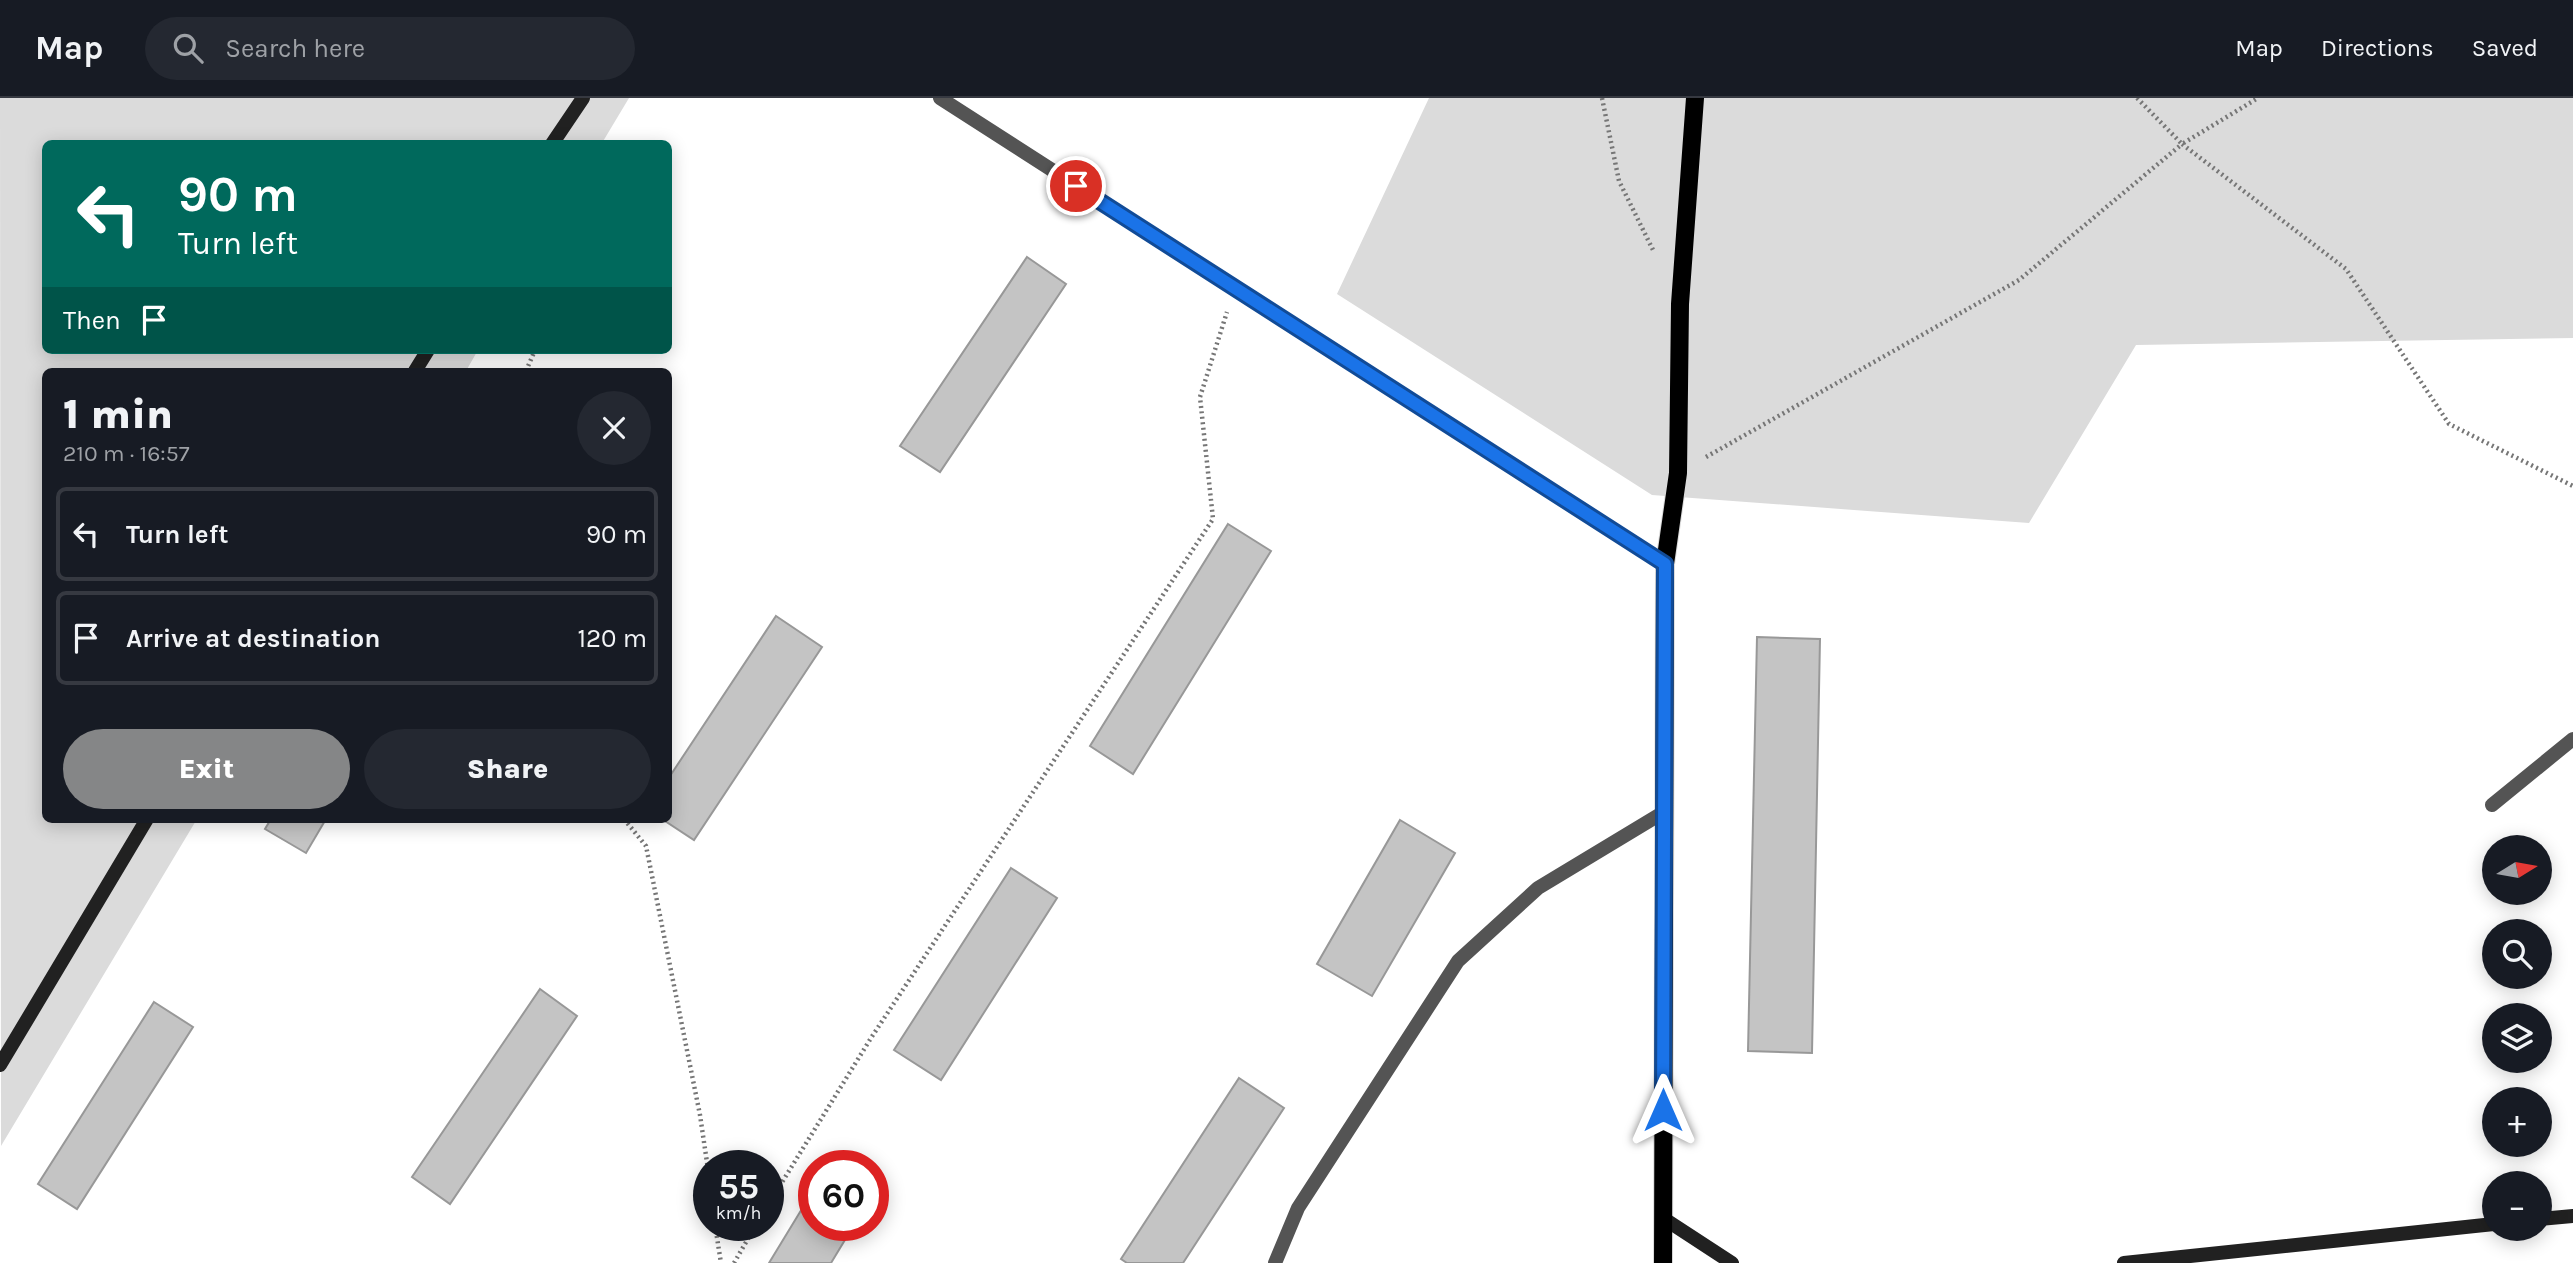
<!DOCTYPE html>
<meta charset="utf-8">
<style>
body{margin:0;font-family:Karla,sans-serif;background:#242831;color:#f1f3f6;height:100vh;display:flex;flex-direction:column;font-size:26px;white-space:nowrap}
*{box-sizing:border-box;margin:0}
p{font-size:23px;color:#9ea1a6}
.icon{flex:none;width:38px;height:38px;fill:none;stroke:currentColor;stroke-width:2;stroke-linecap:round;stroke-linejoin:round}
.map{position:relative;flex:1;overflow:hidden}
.drawer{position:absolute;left:42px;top:270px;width:630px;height:455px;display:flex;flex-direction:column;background:#171b24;border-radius:10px;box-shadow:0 4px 18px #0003}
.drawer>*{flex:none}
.banner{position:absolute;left:42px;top:42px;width:630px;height:214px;border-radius:10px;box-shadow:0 4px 18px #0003;background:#00695c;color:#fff;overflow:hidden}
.needle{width:46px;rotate:79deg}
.buttons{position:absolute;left:2482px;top:737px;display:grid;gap:14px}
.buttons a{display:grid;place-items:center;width:70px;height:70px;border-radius:50%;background:#171b24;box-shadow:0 4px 18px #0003;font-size:35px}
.speed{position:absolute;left:693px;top:1052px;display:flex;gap:14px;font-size:35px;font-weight:700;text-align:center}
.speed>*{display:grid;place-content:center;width:91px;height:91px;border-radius:50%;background:#171b24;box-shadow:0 4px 18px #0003;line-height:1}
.speed small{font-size:18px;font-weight:400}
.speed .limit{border:10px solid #d22;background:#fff;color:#111}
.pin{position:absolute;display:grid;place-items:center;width:60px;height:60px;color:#fff;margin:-30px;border:4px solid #fff;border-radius:50%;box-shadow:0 2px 7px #0007}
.me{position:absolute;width:77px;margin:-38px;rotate:0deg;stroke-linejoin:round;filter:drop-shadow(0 0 5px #0008)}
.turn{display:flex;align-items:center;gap:24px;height:147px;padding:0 21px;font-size:32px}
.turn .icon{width:91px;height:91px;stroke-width:2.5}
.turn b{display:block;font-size:49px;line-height:60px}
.then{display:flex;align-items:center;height:66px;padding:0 21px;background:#0003;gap:14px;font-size:26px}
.round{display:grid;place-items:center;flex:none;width:74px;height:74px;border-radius:37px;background:#242831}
.headline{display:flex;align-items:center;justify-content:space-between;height:119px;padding:0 21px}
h1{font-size:42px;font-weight:800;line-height:52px}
.cta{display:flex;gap:14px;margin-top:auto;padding:14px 21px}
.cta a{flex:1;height:80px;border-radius:42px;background:#858687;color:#fff;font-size:28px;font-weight:800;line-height:80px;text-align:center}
.cta a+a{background:#242831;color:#f1f3f6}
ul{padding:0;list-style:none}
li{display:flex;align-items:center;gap:21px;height:94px;margin:0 14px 10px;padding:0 7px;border:4px solid #363941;border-radius:10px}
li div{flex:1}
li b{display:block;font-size:26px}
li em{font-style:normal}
header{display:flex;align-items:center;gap:42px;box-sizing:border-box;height:98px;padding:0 35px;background:#171b24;border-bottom:2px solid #363941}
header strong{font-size:33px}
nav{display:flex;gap:38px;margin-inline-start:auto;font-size:24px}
.search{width:490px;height:63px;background:#242831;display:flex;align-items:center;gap:18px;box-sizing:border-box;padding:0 24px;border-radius:38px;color:#9ea1a6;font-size:26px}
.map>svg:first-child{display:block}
</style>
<header>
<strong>Map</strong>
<div class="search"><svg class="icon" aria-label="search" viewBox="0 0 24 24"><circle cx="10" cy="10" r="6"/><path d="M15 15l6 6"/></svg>Search here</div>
<nav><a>Map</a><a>Directions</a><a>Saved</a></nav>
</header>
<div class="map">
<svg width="2573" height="1165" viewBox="0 0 2573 1165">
<rect width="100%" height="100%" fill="#fff"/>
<g fill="#dbdbdb">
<path d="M 0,0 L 629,0 L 602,45 L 46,46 L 46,252 L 478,252 L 466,273 L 46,273 L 46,721 L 197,721 L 1,1048 Z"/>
<path d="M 1429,0 L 2573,0 L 2573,240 L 2136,247 L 2029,425 L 1652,397 L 1337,196 Z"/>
</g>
<g fill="#c4c4c4" stroke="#989898" stroke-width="2">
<path d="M 1027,159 L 1066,186 L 940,374 L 900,348 Z"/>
<path d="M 1228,426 L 1271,453 L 1133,676 L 1090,648 Z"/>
<path d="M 776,518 L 822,549 L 694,742 L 662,721 L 668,721 L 668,681 Z"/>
<path d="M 1757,539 L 1820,541 L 1812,955 L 1748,953 Z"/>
<path d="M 271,721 L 326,721 L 306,755 L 265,731 Z"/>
<path d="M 1400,722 L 1455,755 L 1372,898 L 1317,866 Z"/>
<path d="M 1011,770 L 1057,800 L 941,982 L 894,952 Z"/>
<path d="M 540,891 L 577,918 L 450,1106 L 412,1079 Z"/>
<path d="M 154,904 L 193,929 L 77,1111 L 38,1086 Z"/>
<path d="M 1239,980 L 1284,1010 L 1183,1165 L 1127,1165 L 1121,1161 Z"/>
<path d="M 814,1091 L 814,1127 L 854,1127 L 831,1165 L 769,1165 Z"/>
</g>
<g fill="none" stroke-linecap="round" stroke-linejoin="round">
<defs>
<path id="primary" d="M 1663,1165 L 1665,466 L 1678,375 L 1680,206 L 1695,0"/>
</defs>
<use href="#primary" stroke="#dbdbdb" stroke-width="20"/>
<g stroke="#767676" stroke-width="4.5" stroke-dasharray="2 3.5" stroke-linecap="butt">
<path d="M 1602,0 L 1619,83 L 1654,154"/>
<path d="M 2137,0 L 2182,46 L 2258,0"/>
<path d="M 526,273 L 535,252"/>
<path d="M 1706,359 L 2019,182 L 2182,46 L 2346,171 L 2449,326 L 2573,388"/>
<path d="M 624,721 L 646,748 L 700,1017 L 709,1078"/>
<path d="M 768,1107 L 871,940 L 1213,421 L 1200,299 L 1227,214"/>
<path d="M 715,1127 L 721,1165"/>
<path d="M 734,1165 L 756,1127"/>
</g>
<path stroke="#545454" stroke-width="14" d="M 2492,707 L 2573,641"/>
<g stroke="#545454" stroke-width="14">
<path d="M 940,0 L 1665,466"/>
<path d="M 1275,1165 L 1298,1110 L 1458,863 L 1538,790 L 1664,714"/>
</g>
<g stroke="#212121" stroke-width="14">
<path d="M 552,46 L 583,0"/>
<path d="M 415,273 L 428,252"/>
<path d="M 0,967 L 147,721"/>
<path d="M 1663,1120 L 1732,1165"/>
<path d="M 2539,1121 L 2573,1118"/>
<path d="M 2124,1165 L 2494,1126"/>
</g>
<use href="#primary" stroke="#000" stroke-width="18"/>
</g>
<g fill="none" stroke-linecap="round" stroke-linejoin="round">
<defs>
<path id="route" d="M 1076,88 L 1665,466 L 1663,1012"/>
</defs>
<use href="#route" stroke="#114b97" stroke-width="18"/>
<use href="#route" stroke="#1a73e8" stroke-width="12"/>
</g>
</svg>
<div class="buttons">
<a><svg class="needle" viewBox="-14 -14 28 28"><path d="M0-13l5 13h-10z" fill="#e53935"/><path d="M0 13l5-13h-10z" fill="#9ea1a6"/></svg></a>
<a><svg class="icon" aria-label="search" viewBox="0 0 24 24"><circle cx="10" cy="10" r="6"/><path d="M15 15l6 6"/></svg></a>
<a><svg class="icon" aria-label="layers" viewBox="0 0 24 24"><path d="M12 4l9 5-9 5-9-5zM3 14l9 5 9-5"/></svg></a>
<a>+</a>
<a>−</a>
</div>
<div class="speed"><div>55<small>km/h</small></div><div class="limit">60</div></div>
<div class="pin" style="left:1076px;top:88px;background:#d93025"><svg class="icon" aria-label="arrive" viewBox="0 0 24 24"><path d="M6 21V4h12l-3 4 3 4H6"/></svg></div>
<svg class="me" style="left:1663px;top:1012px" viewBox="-20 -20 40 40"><path d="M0-17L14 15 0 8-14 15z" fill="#1a73e8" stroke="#fff" stroke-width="4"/></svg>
<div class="banner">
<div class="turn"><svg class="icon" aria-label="left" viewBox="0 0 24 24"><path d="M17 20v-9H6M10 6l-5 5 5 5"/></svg><div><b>90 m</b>Turn left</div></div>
<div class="then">Then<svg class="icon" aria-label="arrive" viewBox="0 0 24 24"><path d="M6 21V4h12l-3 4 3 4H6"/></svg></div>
</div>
<section class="drawer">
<div class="headline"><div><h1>1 min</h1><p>210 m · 16:57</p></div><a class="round"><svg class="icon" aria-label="close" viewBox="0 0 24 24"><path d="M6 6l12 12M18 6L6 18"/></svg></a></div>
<ul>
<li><svg class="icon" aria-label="left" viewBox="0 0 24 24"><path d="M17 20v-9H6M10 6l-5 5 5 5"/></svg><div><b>Turn left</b></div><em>90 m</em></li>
<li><svg class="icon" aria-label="arrive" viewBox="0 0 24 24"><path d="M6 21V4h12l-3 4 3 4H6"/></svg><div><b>Arrive at destination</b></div><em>120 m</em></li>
</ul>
<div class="cta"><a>Exit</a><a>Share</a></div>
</section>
</div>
